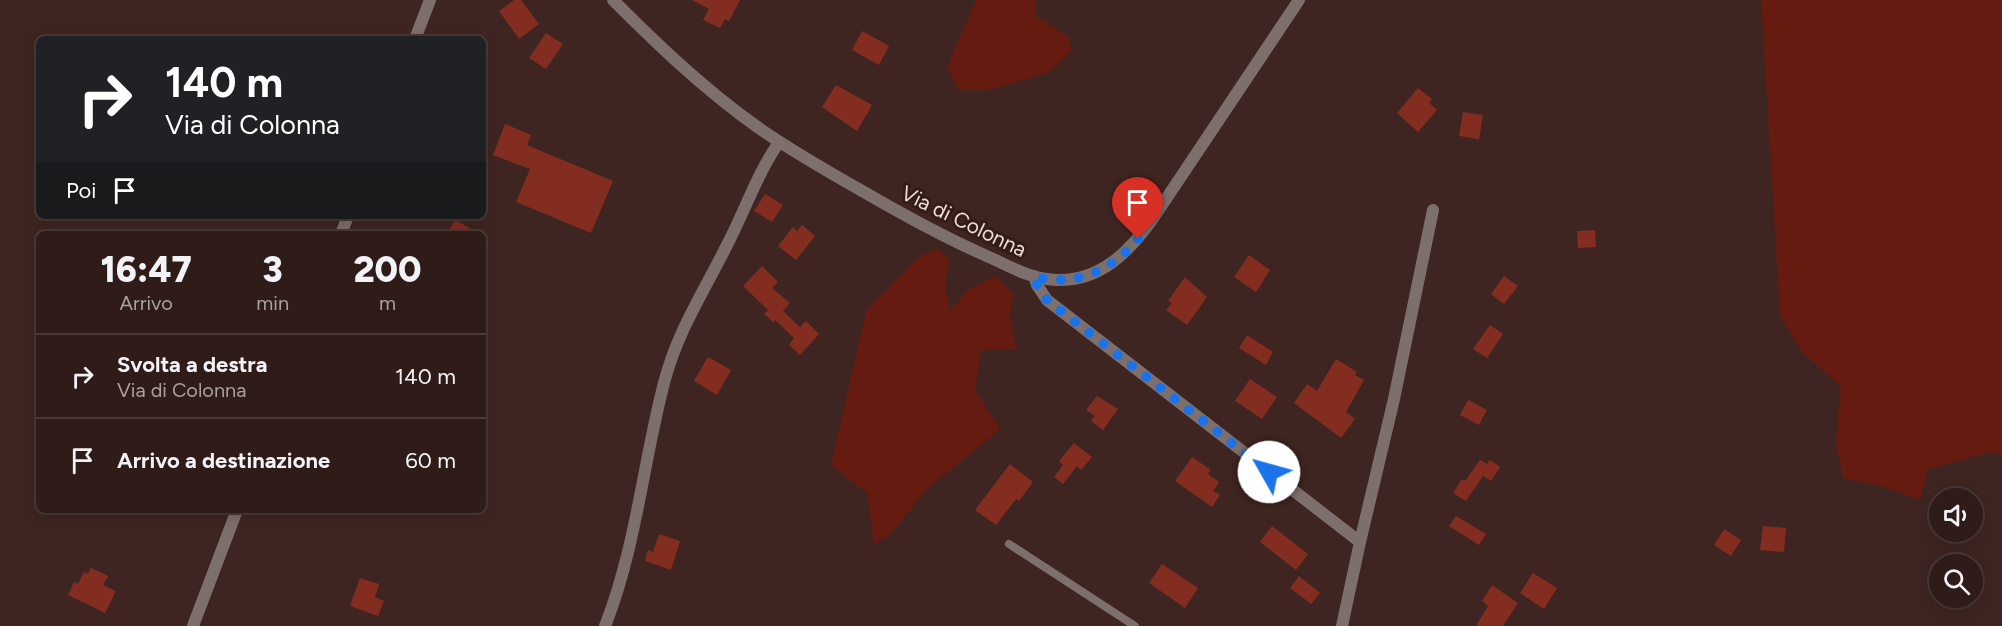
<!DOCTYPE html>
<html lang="it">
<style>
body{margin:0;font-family:Figtree,sans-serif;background:#3b2926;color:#f1f3f6;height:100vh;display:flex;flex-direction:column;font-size:22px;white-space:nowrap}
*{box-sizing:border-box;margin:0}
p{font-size:20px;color:#a7a1a2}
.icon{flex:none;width:33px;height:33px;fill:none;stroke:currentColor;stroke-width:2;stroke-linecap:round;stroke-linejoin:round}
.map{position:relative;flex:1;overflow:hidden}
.sheet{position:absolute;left:36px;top:231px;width:450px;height:282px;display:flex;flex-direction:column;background:#2f1c19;border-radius:9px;box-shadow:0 3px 15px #0003,0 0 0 2px #4a3a38}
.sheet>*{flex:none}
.top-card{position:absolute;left:36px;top:36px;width:450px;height:183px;border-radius:9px;box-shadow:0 3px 15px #0003,0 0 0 2px #4a3a38;background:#202124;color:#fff;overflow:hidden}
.tools{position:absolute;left:1929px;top:488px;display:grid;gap:12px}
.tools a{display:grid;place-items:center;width:54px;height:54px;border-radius:50%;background:#2f1c19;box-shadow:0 3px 15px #0003,0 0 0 2px #4a3a38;font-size:30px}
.pin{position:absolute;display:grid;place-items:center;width:51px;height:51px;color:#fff;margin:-62px -26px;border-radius:50% 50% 50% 0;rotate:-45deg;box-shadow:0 0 6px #0007}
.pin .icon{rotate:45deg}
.me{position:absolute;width:66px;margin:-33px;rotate:308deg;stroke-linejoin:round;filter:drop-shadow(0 0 4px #0008)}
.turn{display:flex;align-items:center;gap:21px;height:126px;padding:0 30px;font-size:27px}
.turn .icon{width:78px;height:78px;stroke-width:2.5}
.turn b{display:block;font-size:42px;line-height:51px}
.then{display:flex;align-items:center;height:57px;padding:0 30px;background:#0003;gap:12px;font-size:22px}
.eta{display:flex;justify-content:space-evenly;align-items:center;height:102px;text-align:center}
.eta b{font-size:36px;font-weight:800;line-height:42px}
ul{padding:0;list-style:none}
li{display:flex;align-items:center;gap:18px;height:84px;padding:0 30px;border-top:2px solid #4a3a38}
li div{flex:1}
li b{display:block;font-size:22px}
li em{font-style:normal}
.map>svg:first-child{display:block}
</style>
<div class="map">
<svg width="2002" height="626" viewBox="0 0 2002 626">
<rect width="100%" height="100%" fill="#3f2521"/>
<g fill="#661b11">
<path d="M 976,0 L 1036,0 L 1036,16 L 1068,36 L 1072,51 L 1048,73 L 988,90 L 958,90 L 947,67 Z"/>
<path d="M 1761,0 L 2002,0 L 2002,455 L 1991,452 L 1928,469 L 1920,500 L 1882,486 L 1843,478 L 1836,445 L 1840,386 L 1801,351 L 1780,315 Z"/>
<path d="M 938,249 L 949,260 L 945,285 L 950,310 L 968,290 L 995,276 L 1013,293 L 1010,318 L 1017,350 L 981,350 L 975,390 L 1000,429 L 925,491 L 890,535 L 874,544 L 867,493 L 831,465 L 866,311 L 920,256 Z"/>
</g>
<g fill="#832d21">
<path d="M 514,0 L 521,0 L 539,24 L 519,39 L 499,11 Z"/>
<path d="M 692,0 L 740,0 L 729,21 L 725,19 L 720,28 L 703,20 L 709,9 Z"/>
<path d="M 862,31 L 889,46 L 879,65 L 852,50 Z"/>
<path d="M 546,33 L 563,44 L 546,69 L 529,58 Z"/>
<path d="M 836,85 L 872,105 L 857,131 L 822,107 Z"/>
<path d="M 1418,88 L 1432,99 L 1429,103 L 1437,110 L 1418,132 L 1397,113 Z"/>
<path d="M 1463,112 L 1483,115 L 1479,139 L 1459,136 Z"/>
<path d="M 505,124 L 531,135 L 527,145 L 613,181 L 591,233 L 516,202 L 530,169 L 493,155 Z"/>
<path d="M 765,194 L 783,205 L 772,222 L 754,211 Z"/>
<path d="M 455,220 L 480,234 L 447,234 Z"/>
<path d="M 802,225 L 815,236 L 796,260 L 778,246 L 793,227 L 797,231 Z"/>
<path d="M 1595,230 L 1596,247 L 1578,248 L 1577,231 Z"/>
<path d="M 1249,255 L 1270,270 L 1256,292 L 1234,277 Z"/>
<path d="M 762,266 L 778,282 L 772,288 L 790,303 L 783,311 L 800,327 L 806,321 L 819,334 L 800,355 L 789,345 L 794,338 L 775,320 L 773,322 L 764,314 L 768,310 L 743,286 Z"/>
<path d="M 1504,276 L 1518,286 L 1504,304 L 1491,294 Z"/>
<path d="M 1185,277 L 1207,297 L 1187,325 L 1166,310 L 1172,303 L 1168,301 Z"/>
<path d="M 1490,325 L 1503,334 L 1487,358 L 1473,349 Z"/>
<path d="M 1247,335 L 1273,352 L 1266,365 L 1239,348 Z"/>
<path d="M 708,357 L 731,370 L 717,395 L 694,381 Z"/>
<path d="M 1336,359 L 1357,372 L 1355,375 L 1364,380 L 1346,412 L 1355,419 L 1341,438 L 1294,403 L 1307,384 L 1317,391 Z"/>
<path d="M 1250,379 L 1277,397 L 1262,419 L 1235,401 Z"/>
<path d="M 1097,396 L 1118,409 L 1103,430 L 1091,421 L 1095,416 L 1086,410 Z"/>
<path d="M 1468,400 L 1487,410 L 1479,425 L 1460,415 Z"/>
<path d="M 1074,443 L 1092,457 L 1081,470 L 1077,466 L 1063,484 L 1054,477 L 1063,465 L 1059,461 Z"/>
<path d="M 1192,457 L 1211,470 L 1208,474 L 1219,482 L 1213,491 L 1220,495 L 1212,507 L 1175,481 Z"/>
<path d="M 1480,460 L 1487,464 L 1490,460 L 1500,467 L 1491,481 L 1483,476 L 1466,501 L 1453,493 L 1462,479 L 1465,481 Z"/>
<path d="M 1010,464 L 1033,482 L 1019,501 L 1016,499 L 996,525 L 975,510 Z"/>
<path d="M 1456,516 L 1486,534 L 1479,545 L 1449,526 Z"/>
<path d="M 1272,526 L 1308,554 L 1296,570 L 1260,542 Z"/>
<path d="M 1763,526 L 1786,528 L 1784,552 L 1760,550 Z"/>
<path d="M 1724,529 L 1741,540 L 1731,556 L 1714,545 Z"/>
<path d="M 659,534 L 680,541 L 671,570 L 645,561 L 648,550 L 653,552 Z"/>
<path d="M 1162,564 L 1198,588 L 1185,608 L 1149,583 Z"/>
<path d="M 91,568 L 108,576 L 103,585 L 116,591 L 105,613 L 68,595 L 74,582 L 78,584 L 84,572 L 88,574 Z"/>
<path d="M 1533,573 L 1557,588 L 1544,609 L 1520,593 Z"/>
<path d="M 1299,576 L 1320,593 L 1311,604 L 1290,588 Z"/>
<path d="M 360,578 L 379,584 L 375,597 L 384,601 L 378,616 L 350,606 Z"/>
<path d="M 1492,585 L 1518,603 L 1503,626 L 1476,626 L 1488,606 L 1482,601 Z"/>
</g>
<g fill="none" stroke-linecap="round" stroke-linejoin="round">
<path stroke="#7d6f6c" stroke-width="8" d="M 1009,544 L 1135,626"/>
<g stroke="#7d6f6c" stroke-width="12">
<path d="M 415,39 L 430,0"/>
<path d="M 341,234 L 348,216"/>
<path d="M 1034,276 L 1037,285 L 1047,300 L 1360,542 L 1342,626"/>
<path d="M 1360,542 L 1394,399 L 1433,210"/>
<path d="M 193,626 L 237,510"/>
<path d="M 605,626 C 636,548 643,463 664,383 C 677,332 703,293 726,247 C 745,211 756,176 779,142"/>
</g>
<path stroke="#7d6f6c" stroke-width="12" d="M 613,0 C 658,45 704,89 756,126 C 790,150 827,171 864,192 C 902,214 940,235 980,253 C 1004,263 1030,280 1057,280 C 1100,281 1128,253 1152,220 L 1299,0"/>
</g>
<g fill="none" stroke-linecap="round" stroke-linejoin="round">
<path stroke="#1a73e8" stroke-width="10" stroke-dasharray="0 18" d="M 1138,239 C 1112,270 1075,288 1034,276 L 1037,285 L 1047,300 L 1269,472"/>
</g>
<g text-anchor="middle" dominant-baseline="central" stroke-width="6" stroke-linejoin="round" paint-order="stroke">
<g font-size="21" fill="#efddda" stroke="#341c17">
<text transform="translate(964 221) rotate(26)">Via di Colonna</text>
</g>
</g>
</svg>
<div class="tools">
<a><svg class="icon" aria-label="sound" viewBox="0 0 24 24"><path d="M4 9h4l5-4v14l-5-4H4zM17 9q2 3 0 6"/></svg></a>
<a><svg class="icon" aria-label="search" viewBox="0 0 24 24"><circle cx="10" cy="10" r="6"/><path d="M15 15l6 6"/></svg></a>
</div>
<div class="pin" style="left:1138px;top:239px;background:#d93025"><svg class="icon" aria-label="arrive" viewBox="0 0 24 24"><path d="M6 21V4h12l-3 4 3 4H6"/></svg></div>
<svg class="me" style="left:1269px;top:472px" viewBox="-20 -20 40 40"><circle r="19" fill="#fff"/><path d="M0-13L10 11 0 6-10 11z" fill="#1a73e8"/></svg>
<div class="top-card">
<div class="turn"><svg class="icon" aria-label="right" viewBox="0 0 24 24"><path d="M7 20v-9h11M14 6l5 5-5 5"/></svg><div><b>140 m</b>Via di Colonna</div></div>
<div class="then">Poi<svg class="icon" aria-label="arrive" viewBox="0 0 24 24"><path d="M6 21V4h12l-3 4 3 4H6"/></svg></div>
</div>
<section class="sheet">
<div class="eta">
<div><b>16:47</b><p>Arrivo</p></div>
<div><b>3</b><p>min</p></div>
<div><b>200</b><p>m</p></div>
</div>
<ul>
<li><svg class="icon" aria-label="right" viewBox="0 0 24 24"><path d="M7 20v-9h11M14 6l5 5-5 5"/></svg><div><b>Svolta a destra</b><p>Via di Colonna</p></div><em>140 m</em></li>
<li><svg class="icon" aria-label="arrive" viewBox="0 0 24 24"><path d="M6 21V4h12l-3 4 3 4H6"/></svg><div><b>Arrivo a destinazione</b></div><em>60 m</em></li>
</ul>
</section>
</div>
